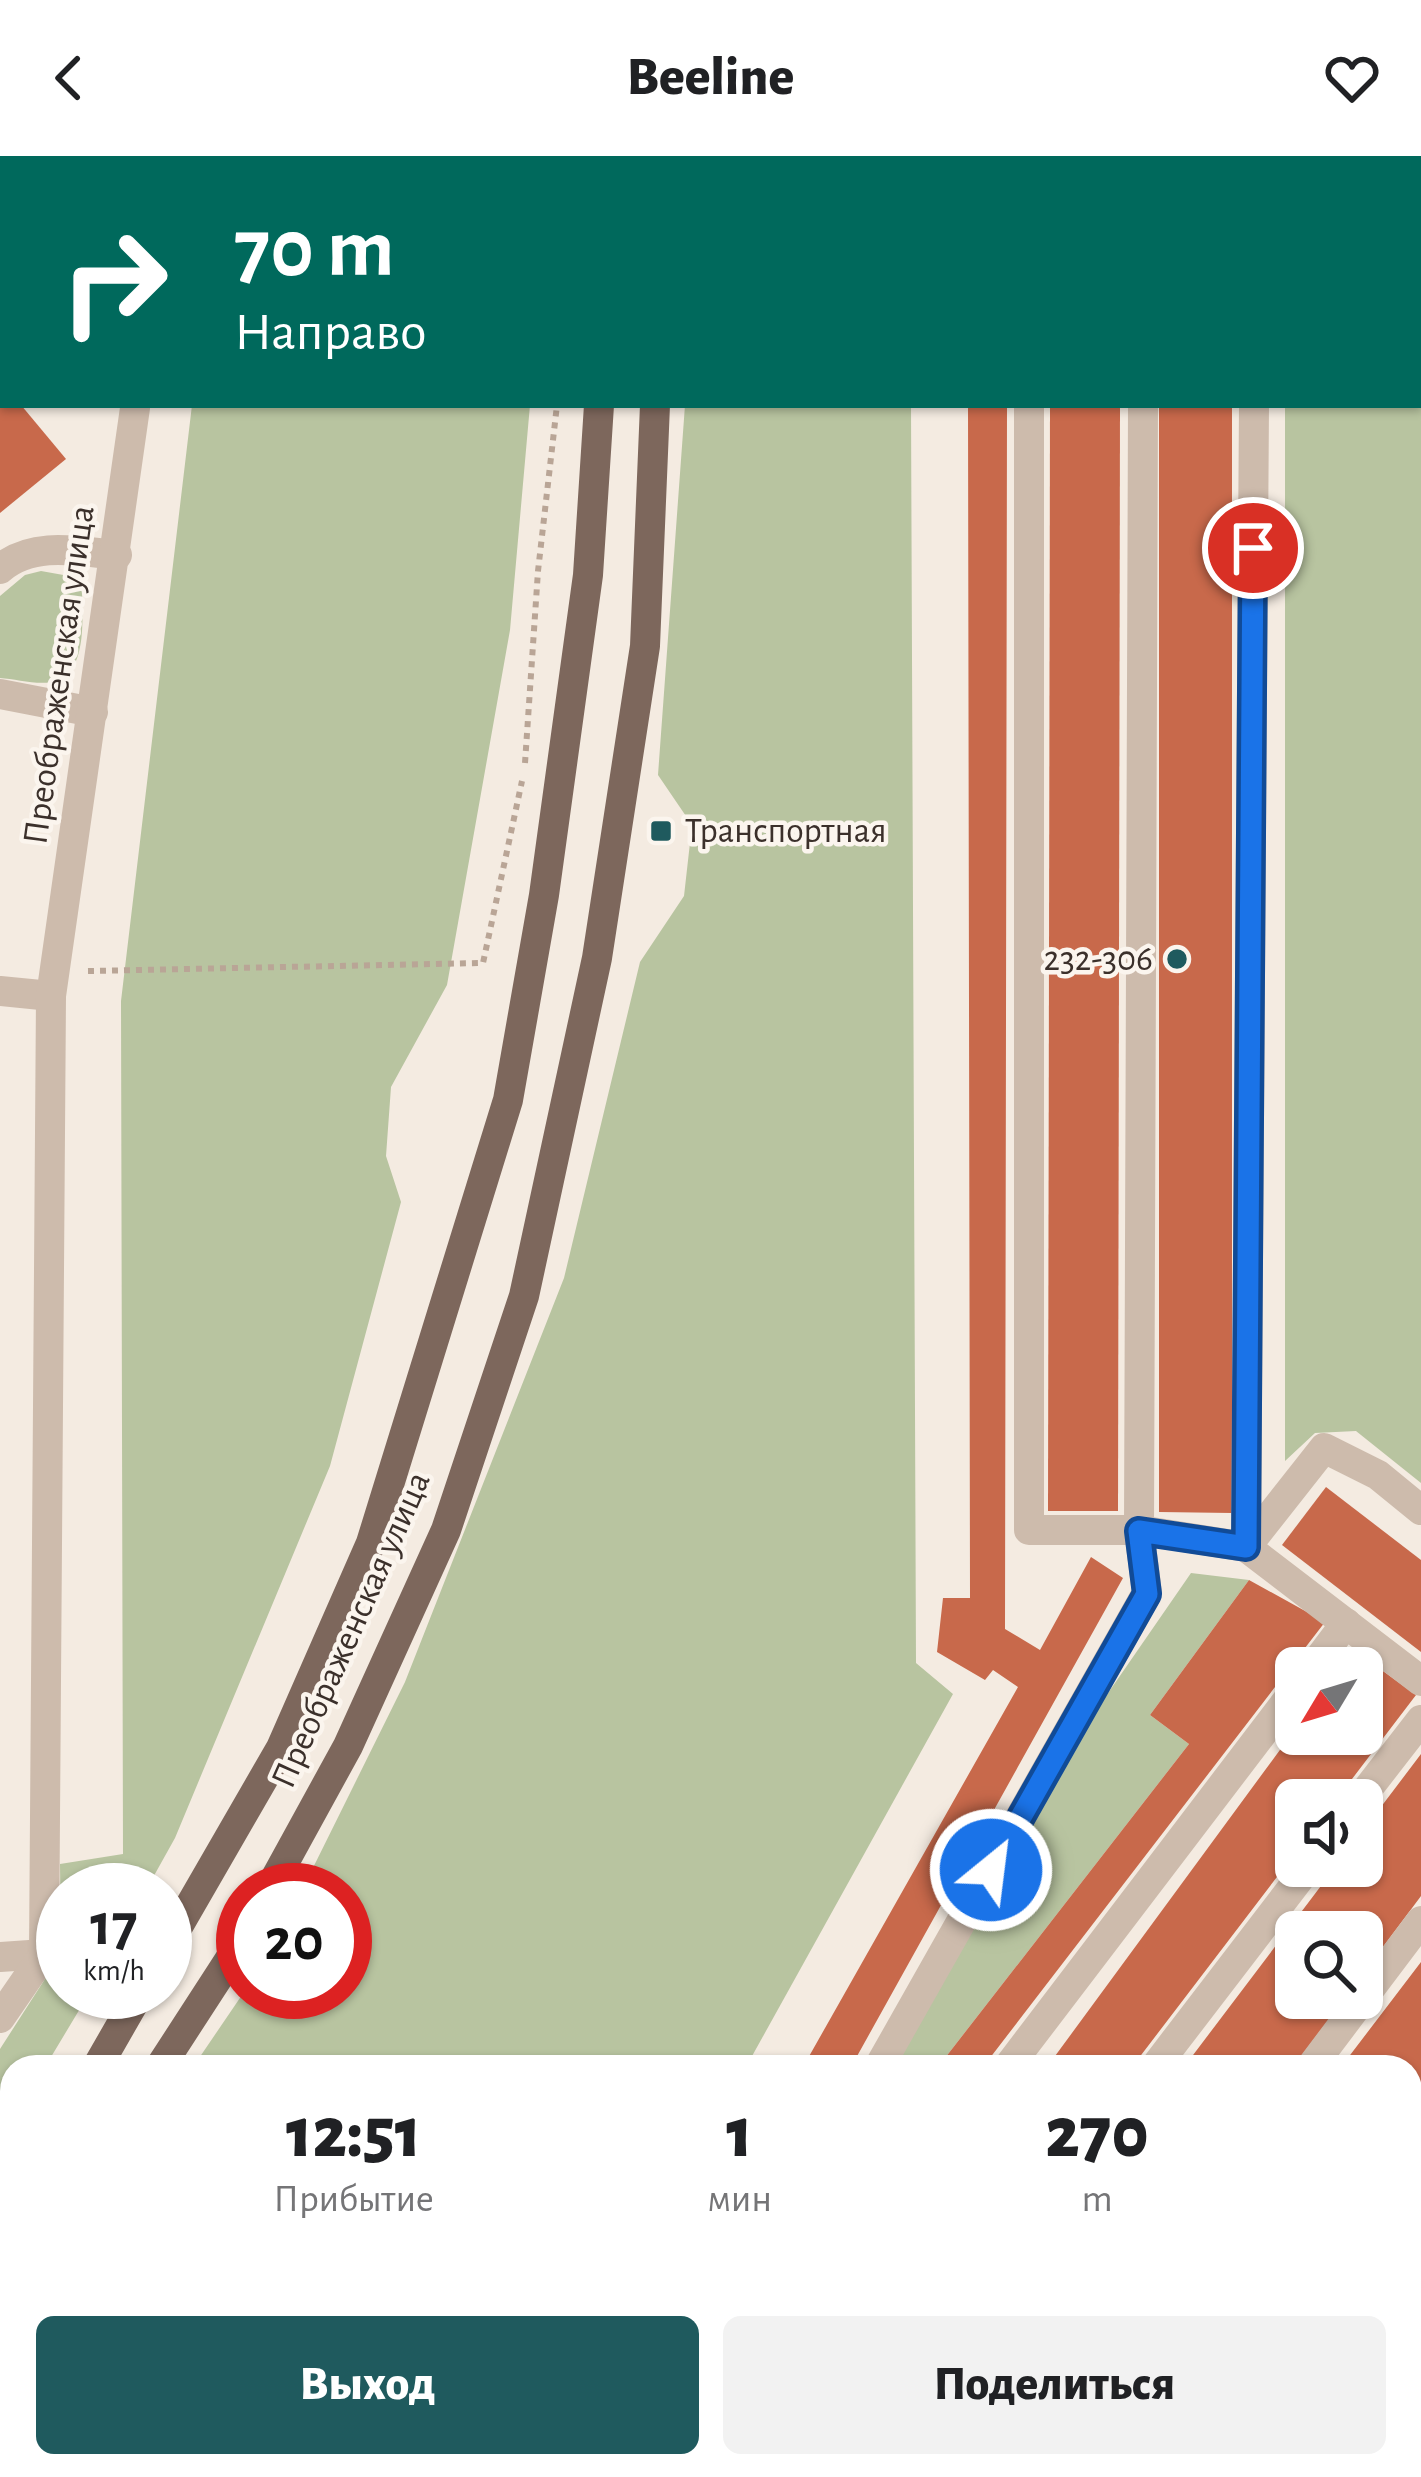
<!DOCTYPE html>
<html lang="ru">
<meta charset="utf-8">
<style>
body{margin:0;font-family:"Alegreya Sans",sans-serif;background:#f2f2f2;color:#202124;height:100vh;display:flex;flex-direction:column;font-size:45px;white-space:nowrap}
*{box-sizing:border-box;margin:0}
p{font-size:39px;color:#757577}
.icon{flex:none;width:66px;height:66px;fill:none;stroke:currentColor;stroke-width:2;stroke-linecap:round;stroke-linejoin:round}
.map{position:relative;flex:1;overflow:hidden}
.drawer{position:absolute;left:0px;top:1899px;width:1422px;height:423px;display:flex;flex-direction:column;background:#fff;border-radius:36px 36px 0 0;box-shadow:0 3px 9px #0004}
.drawer>*{flex:none}
.hud{position:absolute;left:0px;top:0px;width:1422px;height:252px;box-shadow:0 3px 9px #0004;background:#00695c;color:#fff;overflow:hidden}
.needle{width:78px;rotate:232deg}
.fabs{position:absolute;left:1275px;top:1491px;display:grid;gap:24px}
.fabs a{display:grid;place-items:center;width:108px;height:108px;border-radius:18px;background:#fff;box-shadow:0 3px 9px #0004;font-size:60px}
.speed{position:absolute;left:36px;top:1707px;display:flex;gap:24px;font-size:60px;font-weight:700;text-align:center}
.speed>*{display:grid;place-content:center;width:156px;height:156px;border-radius:50%;background:#fff;box-shadow:0 3px 9px #0004;line-height:1}
.speed small{font-size:30px;font-weight:400}
.speed .limit{border:18px solid #d22;background:#fff;color:#111}
.pin{position:absolute;display:grid;place-items:center;width:102px;height:102px;color:#fff;margin:-51px;border:6px solid #fff;border-radius:50%;box-shadow:0 3px 12px #0007}
.me{position:absolute;width:132px;margin:-66px;rotate:29deg;stroke-linejoin:round;filter:drop-shadow(0 0 9px #0008)}
.turn{display:flex;align-items:center;gap:42px;height:252px;padding:0 36px;font-size:54px}
.turn .icon{width:156px;height:156px;stroke-width:2.5}
.turn b{display:block;font-size:84px;line-height:102px}
.eta{display:flex;justify-content:space-evenly;align-items:center;height:204px;text-align:center}
.eta b{font-size:72px;font-weight:800;line-height:84px}
.primary-button{display:flex;gap:24px;margin-top:auto;padding:24px 36px}
.primary-button a{flex:1;height:138px;border-radius:18px;background:#1f5a5e;color:#fff;font-size:48px;font-weight:800;line-height:138px;text-align:center}
.primary-button a+a{background:#f2f2f2;color:#202124}
header{display:flex;justify-content:space-between;align-items:center;height:156px;padding:0 36px;background:#fff;font-size:54px;font-weight:800}
.map>svg:first-child{display:block}
</style>
<header><svg class="icon" aria-label="back" viewBox="0 0 24 24"><path d="M15 5l-7 7 7 7"/></svg>Beeline<svg class="icon" aria-label="heart" viewBox="0 0 24 24"><path d="M12 20l-8-8c-3-5 5-10 8-4 3-6 11-1 8 4z"/></svg></header>
<div class="map">
<svg width="1421" height="2321" viewBox="0 0 1421 2321">
<rect width="100%" height="100%" fill="#f4ebe1"/>
<g fill="#b8c4a0">
<path d="M 216,0 L 551,0 L 551,3 Z"/>
<rect x="704" y="0" width="206" height="3"/>
<path d="M 1285,0 L 1421,0 L 1421,1327 L 1356,1275 L 1315,1277 L 1285,1305 L 1285,249 L 1419,249 L 1419,3 Z"/>
<path d="M 192,249 L 530,249 L 510,474 L 447,829 L 391,931 L 386,1000 L 401,1046 L 330,1310 L 175,1682 L 146,1734 L 63,1734 L 63,1836 L 90,1836 L 45,1911 L 12,1911 L 12,1954 L 0,1970 L 0,1893 L 61,1798 L 60,1708 L 123,1698 L 121,845 Z"/>
<path d="M 685,249 L 911,249 L 916,1507 L 953,1538 L 746,1911 L 193,1911 L 244,1836 L 345,1836 L 345,1734 L 302,1734 L 405,1526 L 564,1122 L 640,806 L 684,740 L 692,669 L 658,619 Z"/>
<path d="M 41,415 L 69,420 L 82,432 C 82,458 88,511 59,524 C 43,531 17,523 0,522 L 0,440 L 25,419 Z"/>
<path d="M 1191,1417 L 1249,1424 L 1150,1559 L 1189,1588 L 938,1911 L 893,1911 L 1086,1569 Z"/>
<path d="M 12,2172 L 12,2310 L 524,2310 L 518,2321 L 0,2321 L 0,2183 Z"/>
<path d="M 1421,2205 L 1421,2321 L 1330,2321 L 1338,2310 L 1410,2310 L 1410,2219 Z"/>
</g>
<g fill="#c8694b">
<path d="M 0,249 L 21,249 L 66,303 L 0,357 Z"/>
<path d="M 968,249 L 1007,249 L 1005,1473 L 1040,1494 L 1091,1401 L 1123,1422 L 851,1911 L 803,1911 L 1018,1531 L 993,1514 L 985,1524 L 937,1496 L 943,1442 L 970,1442 Z"/>
<path d="M 1050,249 L 1120,249 L 1118,1355 L 1048,1355 Z"/>
<path d="M 1159,249 L 1232,249 L 1232,1357 L 1159,1356 Z"/>
<path d="M 1326,1331 L 1421,1404 L 1421,1496 L 1282,1389 Z"/>
<path d="M 1249,1424 L 1325,1466 L 983,1911 L 938,1911 L 1189,1588 L 1150,1559 Z"/>
<path d="M 1354,1494 L 1416,1539 L 1336,1644 L 1296,1644 L 1296,1696 L 1132,1911 L 1047,1911 L 1296,1572 L 1296,1578 L 1362,1578 L 1362,1512 L 1340,1512 Z"/>
<path d="M 1421,1598 L 1421,1740 L 1362,1819 L 1362,1776 L 1296,1776 L 1296,1842 L 1345,1842 L 1293,1911 L 1184,1911 L 1336,1710 L 1362,1710 L 1362,1676 Z"/>
<path d="M 1421,1806 L 1421,1948 L 1410,1963 L 1410,1911 L 1341,1911 Z"/>
<path d="M 1421,2091 L 1421,2172 L 1410,2187 L 1410,2105 Z"/>
<path d="M 570,2310 L 625,2310 L 619,2321 L 564,2321 Z"/>
<path d="M 731,2310 L 828,2310 L 819,2321 L 722,2321 Z"/>
<path d="M 881,2310 L 995,2310 L 986,2321 L 873,2321 Z"/>
<path d="M 1036,2310 L 1151,2310 L 1143,2321 L 1028,2321 Z"/>
<path d="M 1253,2310 L 1316,2310 L 1308,2321 L 1244,2321 Z"/>
</g>
<g fill="none" stroke-linecap="round" stroke-linejoin="round">
<g stroke="#b9a596" stroke-width="6" stroke-dasharray="6 6" stroke-linecap="butt">
<path d="M 525,607 L 538,415 L 557,249"/>
<path d="M 88,815 L 483,807 L 522,625"/>
</g>
<g stroke="#cdbbac" stroke-width="30">
<path d="M 1029,0 L 1029,3"/>
<path d="M 1144,3 L 1144,0"/>
<path d="M 1256,3 L 1256,0"/>
<path d="M 1029,249 L 1029,1374 L 1139,1374 L 1246,1391 L 1421,1525"/>
<path d="M 0,413 C 32,385 78,395 117,399"/>
<path d="M 0,538 L 93,556"/>
<path d="M 0,835 L 51,840"/>
<path d="M 1246,1391 L 1254,249"/>
<path d="M 1246,1391 L 1324,1292 L 1378,1319 L 1421,1354"/>
<path d="M 1312,1512 L 1346,1467"/>
<path d="M 1359,1644 L 1421,1564"/>
<path d="M 0,1801 L 44,1798"/>
<path d="M 0,1862 L 44,1798 L 51,840 L 135,252"/>
<path d="M 879,1911 L 1147,1437 L 1139,1374 L 1143,249"/>
<path d="M 1008,1911 L 1296,1533"/>
<path d="M 1155,1911 L 1309,1710"/>
<path d="M 1311,1911 L 1421,1765"/>
<path d="M 1410,2035 L 1421,2021"/>
<path d="M 653,2321 L 658,2310"/>
<path d="M 697,2321 L 705,2310"/>
<path d="M 841,2321 L 849,2310"/>
<path d="M 1002,2321 L 1010,2310"/>
<path d="M 1182,2321 L 1191,2310"/>
</g>
<g stroke="#7d675c" stroke-width="30">
<path d="M 616,3 L 616,0"/>
<path d="M 667,3 L 667,0"/>
<path d="M 269,1734 L 348,1590 L 446,1374 L 524,1140 L 597,802 L 645,490 L 655,249"/>
<path d="M 165,1793 L 281,1592 L 371,1387 L 508,944 L 544,739 L 588,419 L 599,249"/>
<path d="M 97,1911 L 140,1836"/>
<path d="M 160,1911 L 243,1783"/>
<path d="M 0,2028 L 12,2015"/>
<path d="M 0,2121 L 12,2106"/>
</g>
</g>
<g fill="none" stroke-linecap="round" stroke-linejoin="round">
<defs>
<path id="route" d="M 991,1714 L 1147,1438 L 1139,1375 L 1246,1391 L 1253,392"/>
</defs>
<use href="#route" stroke="#114b97" stroke-width="30"/>
<use href="#route" stroke="#1a73e8" stroke-width="21"/>
</g>
<g fill="#1f5a5e" stroke="#fbf5ee" stroke-width="4.5">
<rect x="649" y="663" width="24" height="24" rx="6"/>
<circle cx="1177" cy="803" r="12"/>
</g>
<g text-anchor="middle" dominant-baseline="central" stroke-width="9" stroke-linejoin="round" paint-order="stroke">
<g font-size="36" fill="#3b302b" stroke="#fbf5ee">
<text transform="translate(59 519) rotate(-82)">Преображенская улица</text>
<text transform="translate(351 1474) rotate(-66)">Преображенская улица</text>
</g>
<g font-size="36" fill="#3b302b" stroke="#fbf5ee" text-anchor="start">
<text x="685" y="675">Транспортная</text>
<text x="1153" y="803" text-anchor="end">232-306</text>
</g>
</g>
</svg>
<div class="fabs">
<a><svg class="needle" viewBox="-14 -14 28 28"><path d="M0-13l5 13h-10z" fill="#e53935"/><path d="M0 13l5-13h-10z" fill="#757577"/></svg></a>
<a><svg class="icon" aria-label="sound" viewBox="0 0 24 24"><path d="M4 9h4l5-4v14l-5-4H4zM17 9q2 3 0 6"/></svg></a>
<a><svg class="icon" aria-label="search" viewBox="0 0 24 24"><circle cx="10" cy="10" r="6"/><path d="M15 15l6 6"/></svg></a>
</div>
<div class="speed"><div>17<small>km/h</small></div><div class="limit">20</div></div>
<div class="pin" style="left:1253px;top:392px;background:#d93025"><svg class="icon" aria-label="arrive" viewBox="0 0 24 24"><path d="M6 21V4h12l-3 4 3 4H6"/></svg></div>
<svg class="me" style="left:991px;top:1714px" viewBox="-20 -20 40 40"><circle r="17" fill="#1a73e8" stroke="#fff" stroke-width="3"/><path d="M0-11L8 9 0 5-8 9z" fill="#fff"/></svg>
<div class="hud">
<div class="turn"><svg class="icon" aria-label="right" viewBox="0 0 24 24"><path d="M7 20v-9h11M14 6l5 5-5 5"/></svg><div><b>70 m</b>Направо</div></div>
</div>
<section class="drawer">
<div class="eta">
<div><b>12:51</b><p>Прибытие</p></div>
<div><b>1</b><p>мин</p></div>
<div><b>270</b><p>m</p></div>
</div>
<div class="primary-button"><a>Выход</a><a>Поделиться</a></div>
</section>
</div>
